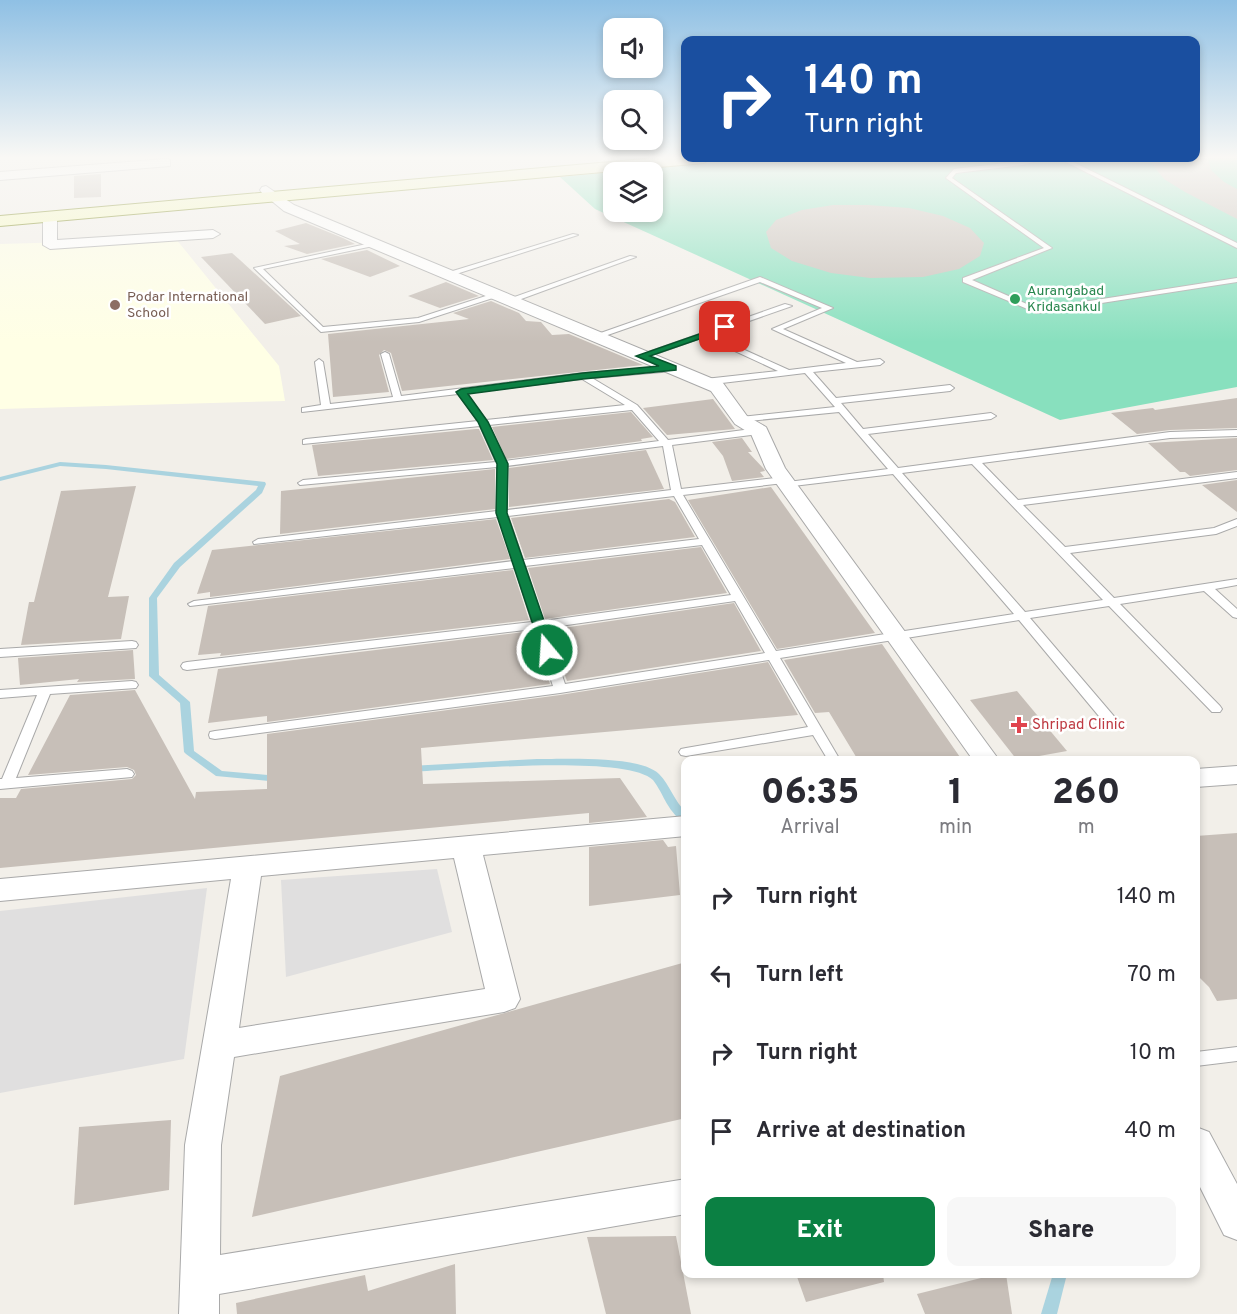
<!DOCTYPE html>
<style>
body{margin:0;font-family:Overpass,sans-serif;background:#f7f7f7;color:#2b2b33;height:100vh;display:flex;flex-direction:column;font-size:22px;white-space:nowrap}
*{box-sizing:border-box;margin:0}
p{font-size:20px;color:#7c7c81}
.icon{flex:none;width:33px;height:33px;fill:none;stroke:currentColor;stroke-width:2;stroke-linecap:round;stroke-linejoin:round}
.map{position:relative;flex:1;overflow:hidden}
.sheet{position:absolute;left:681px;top:756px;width:519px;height:522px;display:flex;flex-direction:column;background:#fff;border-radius:12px;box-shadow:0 3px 9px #0003}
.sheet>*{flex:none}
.hud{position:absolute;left:681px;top:36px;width:519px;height:126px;border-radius:12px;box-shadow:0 3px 9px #0003;background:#1a4fa0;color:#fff;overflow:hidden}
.buttons{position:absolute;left:603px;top:18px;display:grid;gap:12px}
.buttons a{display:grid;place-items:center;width:60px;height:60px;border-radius:12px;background:#fff;box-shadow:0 3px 9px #0003;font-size:30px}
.pin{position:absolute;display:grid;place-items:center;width:51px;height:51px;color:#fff;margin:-26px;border-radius:12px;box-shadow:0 3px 9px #0006}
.me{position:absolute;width:66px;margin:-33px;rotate:342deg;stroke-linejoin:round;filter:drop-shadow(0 0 4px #0008)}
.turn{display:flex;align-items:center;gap:21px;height:126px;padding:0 24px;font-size:27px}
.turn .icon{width:78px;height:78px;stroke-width:2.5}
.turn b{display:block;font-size:42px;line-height:51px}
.eta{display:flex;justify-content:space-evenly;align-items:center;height:102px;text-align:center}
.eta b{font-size:36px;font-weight:800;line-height:42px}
.action{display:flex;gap:12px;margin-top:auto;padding:12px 24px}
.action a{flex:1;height:69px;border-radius:12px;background:#0b8043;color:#fff;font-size:24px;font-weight:800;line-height:69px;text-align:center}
.action a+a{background:#f7f7f7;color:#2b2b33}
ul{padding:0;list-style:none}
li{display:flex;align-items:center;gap:18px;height:78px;padding:0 24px}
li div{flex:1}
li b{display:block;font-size:22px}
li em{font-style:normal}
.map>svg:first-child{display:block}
</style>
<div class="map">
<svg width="1237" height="1314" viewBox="0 0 1237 1314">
<rect width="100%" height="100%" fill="#f2efe9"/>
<g fill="#e0dfdf">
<path d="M 437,869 L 452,932 L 286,977 L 281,880 Z"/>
<path d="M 207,888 L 184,1059 L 0,1093 L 0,911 Z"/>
</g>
<path fill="#ffffe5" d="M 176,239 L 279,366 L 285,401 L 0,409 L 0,244 Z"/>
<path fill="#88e0be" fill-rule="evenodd" d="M 759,158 L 1237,158 L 1237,387 L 1060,420 L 595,209 L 560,177 ZM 614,172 L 652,172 L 652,212 L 614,212 Z"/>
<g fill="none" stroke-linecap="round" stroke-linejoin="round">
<g fill="#aad3df" fill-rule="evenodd">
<path d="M 60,462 L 106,465 L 265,482 L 266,484 L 262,493 L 180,567 L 157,598 L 159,675 L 190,702 L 194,751 L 222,771 L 279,776 L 283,777 L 284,779 L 283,781 L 279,782 L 216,776 L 186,754 L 184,752 L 180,703 L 149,676 L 149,598 L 174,563 L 256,490 L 258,486 L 106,469 L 60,466 L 0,481 L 0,477 Z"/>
<path d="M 537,759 C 564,759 640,755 659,774 C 670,785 674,801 686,812 L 686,823 C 668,814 664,794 653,780 C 626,754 453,770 410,772 L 406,771 L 405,769 L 406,767 L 410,766 Z"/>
<path d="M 1053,1274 L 1067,1274 L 1057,1314 L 1041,1314 Z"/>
</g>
</g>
<g fill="#c7bfb8">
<path d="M 1147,158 L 1208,158 L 1211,170 L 1224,182 L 1237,189 L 1237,219 L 1185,192 L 1164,179 Z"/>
<path d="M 101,174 L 101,197 L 74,198 L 74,176 Z"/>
<path d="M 833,205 L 868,205 L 909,208 L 943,216 L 970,228 L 984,243 L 980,256 L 959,269 L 923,277 L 870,278 L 831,273 L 792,261 L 771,248 L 766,232 L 776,220 L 802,210 Z"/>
<path d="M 306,223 L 343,238 L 355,244 L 307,254 L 284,246 L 300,244 L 275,231 Z"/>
<path d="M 367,250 L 400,266 L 370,277 L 321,259 Z"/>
<path d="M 232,253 L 240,260 L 301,316 L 265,324 L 201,257 Z"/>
<path d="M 446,282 L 479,296 L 440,308 L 408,296 Z"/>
<path d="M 491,301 L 519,313 L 526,321 L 541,322 L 552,335 L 569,334 L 643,365 L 402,391 L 391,353 L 384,350 L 379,355 L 389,392 L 333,397 L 328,334 L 469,319 L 453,313 Z"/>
<path d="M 1237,398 L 1237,428 L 1170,430 L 1137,434 L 1111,413 L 1153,408 L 1155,410 Z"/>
<path d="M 713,399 L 735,429 L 667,435 L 643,408 Z"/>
<path d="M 631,412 L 653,437 L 641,439 L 642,441 L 506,459 L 492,427 Z"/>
<path d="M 476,429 L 479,429 L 493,460 L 318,476 L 312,445 Z"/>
<path d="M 742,438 L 752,452 L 748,452 L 764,469 L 765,471 L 760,472 L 764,477 L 732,481 L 723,456 L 712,442 Z"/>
<path d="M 1237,438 L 1237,470 L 1190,476 L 1185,472 L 1180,472 L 1148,443 Z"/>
<path d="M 646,450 L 664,489 L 509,507 L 509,468 Z"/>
<path d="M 495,469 L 495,509 L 280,534 L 281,491 Z"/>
<path d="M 1237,480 L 1237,512 L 1202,485 Z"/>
<path d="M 136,486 L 108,597 L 129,596 L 121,639 L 21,645 L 29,602 L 34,602 L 61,491 Z"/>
<path d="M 771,487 L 875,633 L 777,649 L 688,500 Z"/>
<path d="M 669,499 L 675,502 L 695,537 L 525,558 L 511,518 Z"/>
<path d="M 496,519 L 510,559 L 210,597 L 210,592 L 197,594 L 212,550 Z"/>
<path d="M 701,547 L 727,593 L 545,619 L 528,568 Z"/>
<path d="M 513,570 L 529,620 L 220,656 L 221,653 L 198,655 L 208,606 Z"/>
<path d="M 734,603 L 761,651 L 567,681 L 549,630 Z"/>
<path d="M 532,631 L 550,684 L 267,722 L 267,716 L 208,723 L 218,669 Z"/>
<path d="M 882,644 L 930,714 L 962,760 L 858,760 L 829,712 L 815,713 L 784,660 Z"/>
<path d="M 133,650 L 135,679 L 77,682 L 79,679 L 20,685 L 18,658 Z"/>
<path d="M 768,662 L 798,715 L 421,748 L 423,784 L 620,778 L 647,817 L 589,823 L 589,813 L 0,868 L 0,798 L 16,798 L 21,789 L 132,779 L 136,775 L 134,770 L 127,767 L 28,775 L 70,695 L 135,690 L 195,799 L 196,792 L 267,789 L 267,734 L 560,695 Z"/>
<path d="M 1017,691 L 1067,751 L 1017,760 L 970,700 Z"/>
<path d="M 1237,833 L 1237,999 L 1217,1001 L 1209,987 L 1196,974 L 1196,836 Z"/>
<path d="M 663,840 L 668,847 L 676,846 L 680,895 L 589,906 L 589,847 Z"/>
<path d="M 686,962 L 686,1118 L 252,1217 L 280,1076 Z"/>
<path d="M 171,1120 L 169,1190 L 74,1205 L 79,1127 Z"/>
<path d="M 676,1236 L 691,1314 L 606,1314 L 587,1237 Z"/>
<path d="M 455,1264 L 456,1314 L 237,1314 L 236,1303 L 365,1275 L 368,1291 Z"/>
<path d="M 796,1274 L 883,1274 L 884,1282 L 806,1302 Z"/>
<path d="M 997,1274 L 1006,1274 L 1012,1314 L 925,1314 L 917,1294 Z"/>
</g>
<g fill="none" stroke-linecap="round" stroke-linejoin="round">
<defs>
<g id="service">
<path d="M 1037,158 L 1046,158 L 1023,165 L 956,173 L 952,178 L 1052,248 L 972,280 L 1038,309 L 1237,278 L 1237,282 L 1037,313 L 963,282 L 963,278 L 1044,248 L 946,178 L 954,169 L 1023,161 Z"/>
<path d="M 1058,158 L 1065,158 L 1237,243 L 1237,248 Z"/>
<path d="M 573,234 L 578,235 L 450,276 L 443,274 Z"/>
<path d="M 376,242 L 378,243 L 378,245 L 263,269 L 323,327 L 418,318 L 495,293 L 502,295 L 419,322 L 321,332 L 254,268 Z"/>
<path d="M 630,256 L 636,257 L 513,302 L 506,300 Z"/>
<path d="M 760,277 L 833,308 L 783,329 L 857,362 L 880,359 L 884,362 L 880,365 L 813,372 L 836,398 L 950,385 L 954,388 L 950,391 L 841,403 L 863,429 L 991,413 L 996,416 L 991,419 L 868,434 L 898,468 L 1170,432 L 1237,430 L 1237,436 L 1170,438 L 982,463 L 1018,500 L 1237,472 L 1237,478 L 1023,505 L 1065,547 L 1214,528 L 1237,519 L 1237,526 L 1216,534 L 1070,553 L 1114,598 L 1237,579 L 1237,585 L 1215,589 L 1237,609 L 1237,618 L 1233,617 L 1204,591 L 1120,604 L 1220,706 L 1222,709 L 1220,712 L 1212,712 L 1109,606 L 1030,618 L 1118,721 L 1119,724 L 1118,727 L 1108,727 L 1019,620 L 780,658 L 840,760 L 828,760 L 813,735 L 686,756 L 681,755 L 679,752 L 681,749 L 686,748 L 808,727 L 769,660 L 560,693 L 215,739 L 210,738 L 209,735 L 210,732 L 215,731 L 553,686 L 534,629 L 187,670 L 183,669 L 181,666 L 183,663 L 187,662 L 532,622 L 515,568 L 190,606 L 188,604 L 194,601 L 513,561 L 498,517 L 254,544 L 253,542 L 258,539 L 497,511 L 497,467 L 300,485 L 298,483 L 303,480 L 496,462 L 480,426 L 303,444 L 303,440 L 306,439 L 478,421 L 458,394 L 302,412 L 302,408 L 321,405 L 315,362 L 319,359 L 323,362 L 330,404 L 393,397 L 381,354 L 385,352 L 389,354 L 401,396 L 583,373 L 676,366 L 676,370 L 673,371 L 592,378 L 637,405 L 668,440 L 759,428 L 764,431 L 759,434 L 672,445 L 681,489 L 784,477 L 789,480 L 784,483 L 683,495 L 776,651 L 1014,614 L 893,474 L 785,487 L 785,483 L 788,482 L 888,469 L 839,412 L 738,422 L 736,420 L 741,417 L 835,407 L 805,373 L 705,385 L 701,382 L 705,379 L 778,371 L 724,346 L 724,342 L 727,342 L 789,370 L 846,363 L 772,329 L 822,308 L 760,282 L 599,338 L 592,336 ZM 582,379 L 625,405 L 486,420 L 466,393 ZM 632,410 L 659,441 L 505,461 L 489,425 ZM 663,446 L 671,490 L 507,510 L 507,466 ZM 972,464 L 1103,600 L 1025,612 L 902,473 ZM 674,496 L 699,539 L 523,560 L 508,516 ZM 702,545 L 731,595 L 543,621 L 525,566 ZM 735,601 L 765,653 L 565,684 L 546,628 Z"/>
<path d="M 785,304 L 792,306 L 644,358 L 637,356 Z"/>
<path d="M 132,641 L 136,642 L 138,645 L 136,648 L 0,657 L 0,649 Z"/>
<path d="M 132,681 L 136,682 L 138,685 L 136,688 L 50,694 L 16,778 L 127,769 L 132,771 L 134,774 L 132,777 L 0,789 L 0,779 L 2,779 L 37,695 L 0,698 L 0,690 Z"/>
<path d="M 1237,1047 L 1237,1061 L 1196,1066 L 1196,1052 Z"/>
</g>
<g id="minor">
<path d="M 166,159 L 170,160 L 170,166 L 0,180 L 0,172 Z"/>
<path d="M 266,186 L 294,205 L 723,383 L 747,416 L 766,427 L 785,468 L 999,760 L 973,760 L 766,469 L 751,434 L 735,424 L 711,391 L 284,211 L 262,193 L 260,190 L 262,187 Z"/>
<path d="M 50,212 L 57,216 L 57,240 L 213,230 L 220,234 L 213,238 L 50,249 L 43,245 L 43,216 Z"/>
<path d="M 1237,766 L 1237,784 L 1196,787 L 1196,769 Z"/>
<path d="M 686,816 L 686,836 L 483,855 L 520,999 L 515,1008 L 504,1012 L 234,1057 L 221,1145 L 220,1255 L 686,1179 L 686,1214 L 219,1294 L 219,1314 L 179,1314 L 185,1145 L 231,879 L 0,901 L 0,879 ZM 454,858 L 485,989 L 239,1028 L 261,876 Z"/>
<path d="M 1196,1127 L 1209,1132 L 1237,1184 L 1237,1240 L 1224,1235 L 1196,1179 Z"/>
</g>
<path id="secondary" d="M 656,158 L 712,158 L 704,163 L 0,226 L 0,216 Z"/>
</defs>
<use href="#service" stroke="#a9a9a9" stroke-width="2"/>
<use href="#minor" stroke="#a9a9a9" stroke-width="2"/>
<use href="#secondary" stroke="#707d05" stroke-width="2"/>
<use href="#service" fill="#fff" fill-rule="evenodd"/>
<use href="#minor" fill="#fff" fill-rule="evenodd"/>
<use href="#secondary" fill="#f7fabf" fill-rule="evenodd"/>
</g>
<linearGradient id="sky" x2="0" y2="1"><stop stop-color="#8fc0e4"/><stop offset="0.46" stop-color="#f9f8f5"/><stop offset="1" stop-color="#f9f8f5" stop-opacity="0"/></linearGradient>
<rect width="1237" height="342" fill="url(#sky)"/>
<path fill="#0b8043" stroke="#07532c" stroke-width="1.5" d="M 725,325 L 730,327 L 728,329 L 650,356 L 676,366 L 676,370 L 583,379 L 468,394 L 488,422 L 508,464 L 507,513 L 554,650 L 547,654 L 542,652 L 496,513 L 497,464 L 478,422 L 456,392 L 461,389 L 583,373 L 659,366 L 636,356 Z"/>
<circle fill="#2e9e5b" stroke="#fff" stroke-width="2" cx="1015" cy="299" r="6"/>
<circle fill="#8d6e63" stroke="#fff" stroke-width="2" cx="115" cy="305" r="6"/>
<path fill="#e0444e" stroke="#fff" stroke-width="2" d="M1016 716h6v6h6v6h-6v6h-6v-6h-6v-6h6z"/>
<g text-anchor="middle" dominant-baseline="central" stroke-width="5" stroke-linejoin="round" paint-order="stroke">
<g font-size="14" fill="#27864d" stroke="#fff" text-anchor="start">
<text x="1027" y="291">Aurangabad<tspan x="1027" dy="16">Kridasankul</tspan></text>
</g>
<g font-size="14" fill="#785e54" stroke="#fff" text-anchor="start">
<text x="127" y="297">Podar International<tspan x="127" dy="16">School</tspan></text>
</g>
<g font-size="15" fill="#be3a42" stroke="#fff" text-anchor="start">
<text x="1032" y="725">Shripad Clinic</text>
</g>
</g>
</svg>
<div class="buttons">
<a><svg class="icon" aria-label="sound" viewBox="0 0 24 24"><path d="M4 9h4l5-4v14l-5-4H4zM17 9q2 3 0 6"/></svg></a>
<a><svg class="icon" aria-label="search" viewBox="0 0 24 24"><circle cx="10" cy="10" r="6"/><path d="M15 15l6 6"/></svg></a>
<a><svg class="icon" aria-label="layers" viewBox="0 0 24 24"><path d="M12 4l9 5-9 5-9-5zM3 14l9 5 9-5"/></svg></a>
</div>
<div class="pin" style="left:725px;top:327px;background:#d93025"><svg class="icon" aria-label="arrive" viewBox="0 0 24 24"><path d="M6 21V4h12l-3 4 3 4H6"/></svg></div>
<svg class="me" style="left:547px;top:650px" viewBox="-20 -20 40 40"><circle r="17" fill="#0b8043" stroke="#fff" stroke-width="3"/><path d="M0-11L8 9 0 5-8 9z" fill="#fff"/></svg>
<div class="hud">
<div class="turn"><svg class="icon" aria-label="right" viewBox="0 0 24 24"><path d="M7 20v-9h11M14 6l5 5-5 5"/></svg><div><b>140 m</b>Turn right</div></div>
</div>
<section class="sheet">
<div class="eta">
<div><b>06:35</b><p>Arrival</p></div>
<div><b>1</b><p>min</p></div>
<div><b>260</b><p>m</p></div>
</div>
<ul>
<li><svg class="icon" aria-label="right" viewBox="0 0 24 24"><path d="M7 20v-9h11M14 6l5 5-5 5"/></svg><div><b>Turn right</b></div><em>140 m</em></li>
<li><svg class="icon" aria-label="left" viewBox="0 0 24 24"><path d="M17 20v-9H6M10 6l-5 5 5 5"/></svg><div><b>Turn left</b></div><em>70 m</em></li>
<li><svg class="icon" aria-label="right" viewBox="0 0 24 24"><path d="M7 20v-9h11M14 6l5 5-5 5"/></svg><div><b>Turn right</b></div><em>10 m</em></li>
<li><svg class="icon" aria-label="arrive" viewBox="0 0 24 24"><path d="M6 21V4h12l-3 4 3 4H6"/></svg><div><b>Arrive at destination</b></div><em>40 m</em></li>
</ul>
<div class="action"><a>Exit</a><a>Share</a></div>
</section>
</div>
